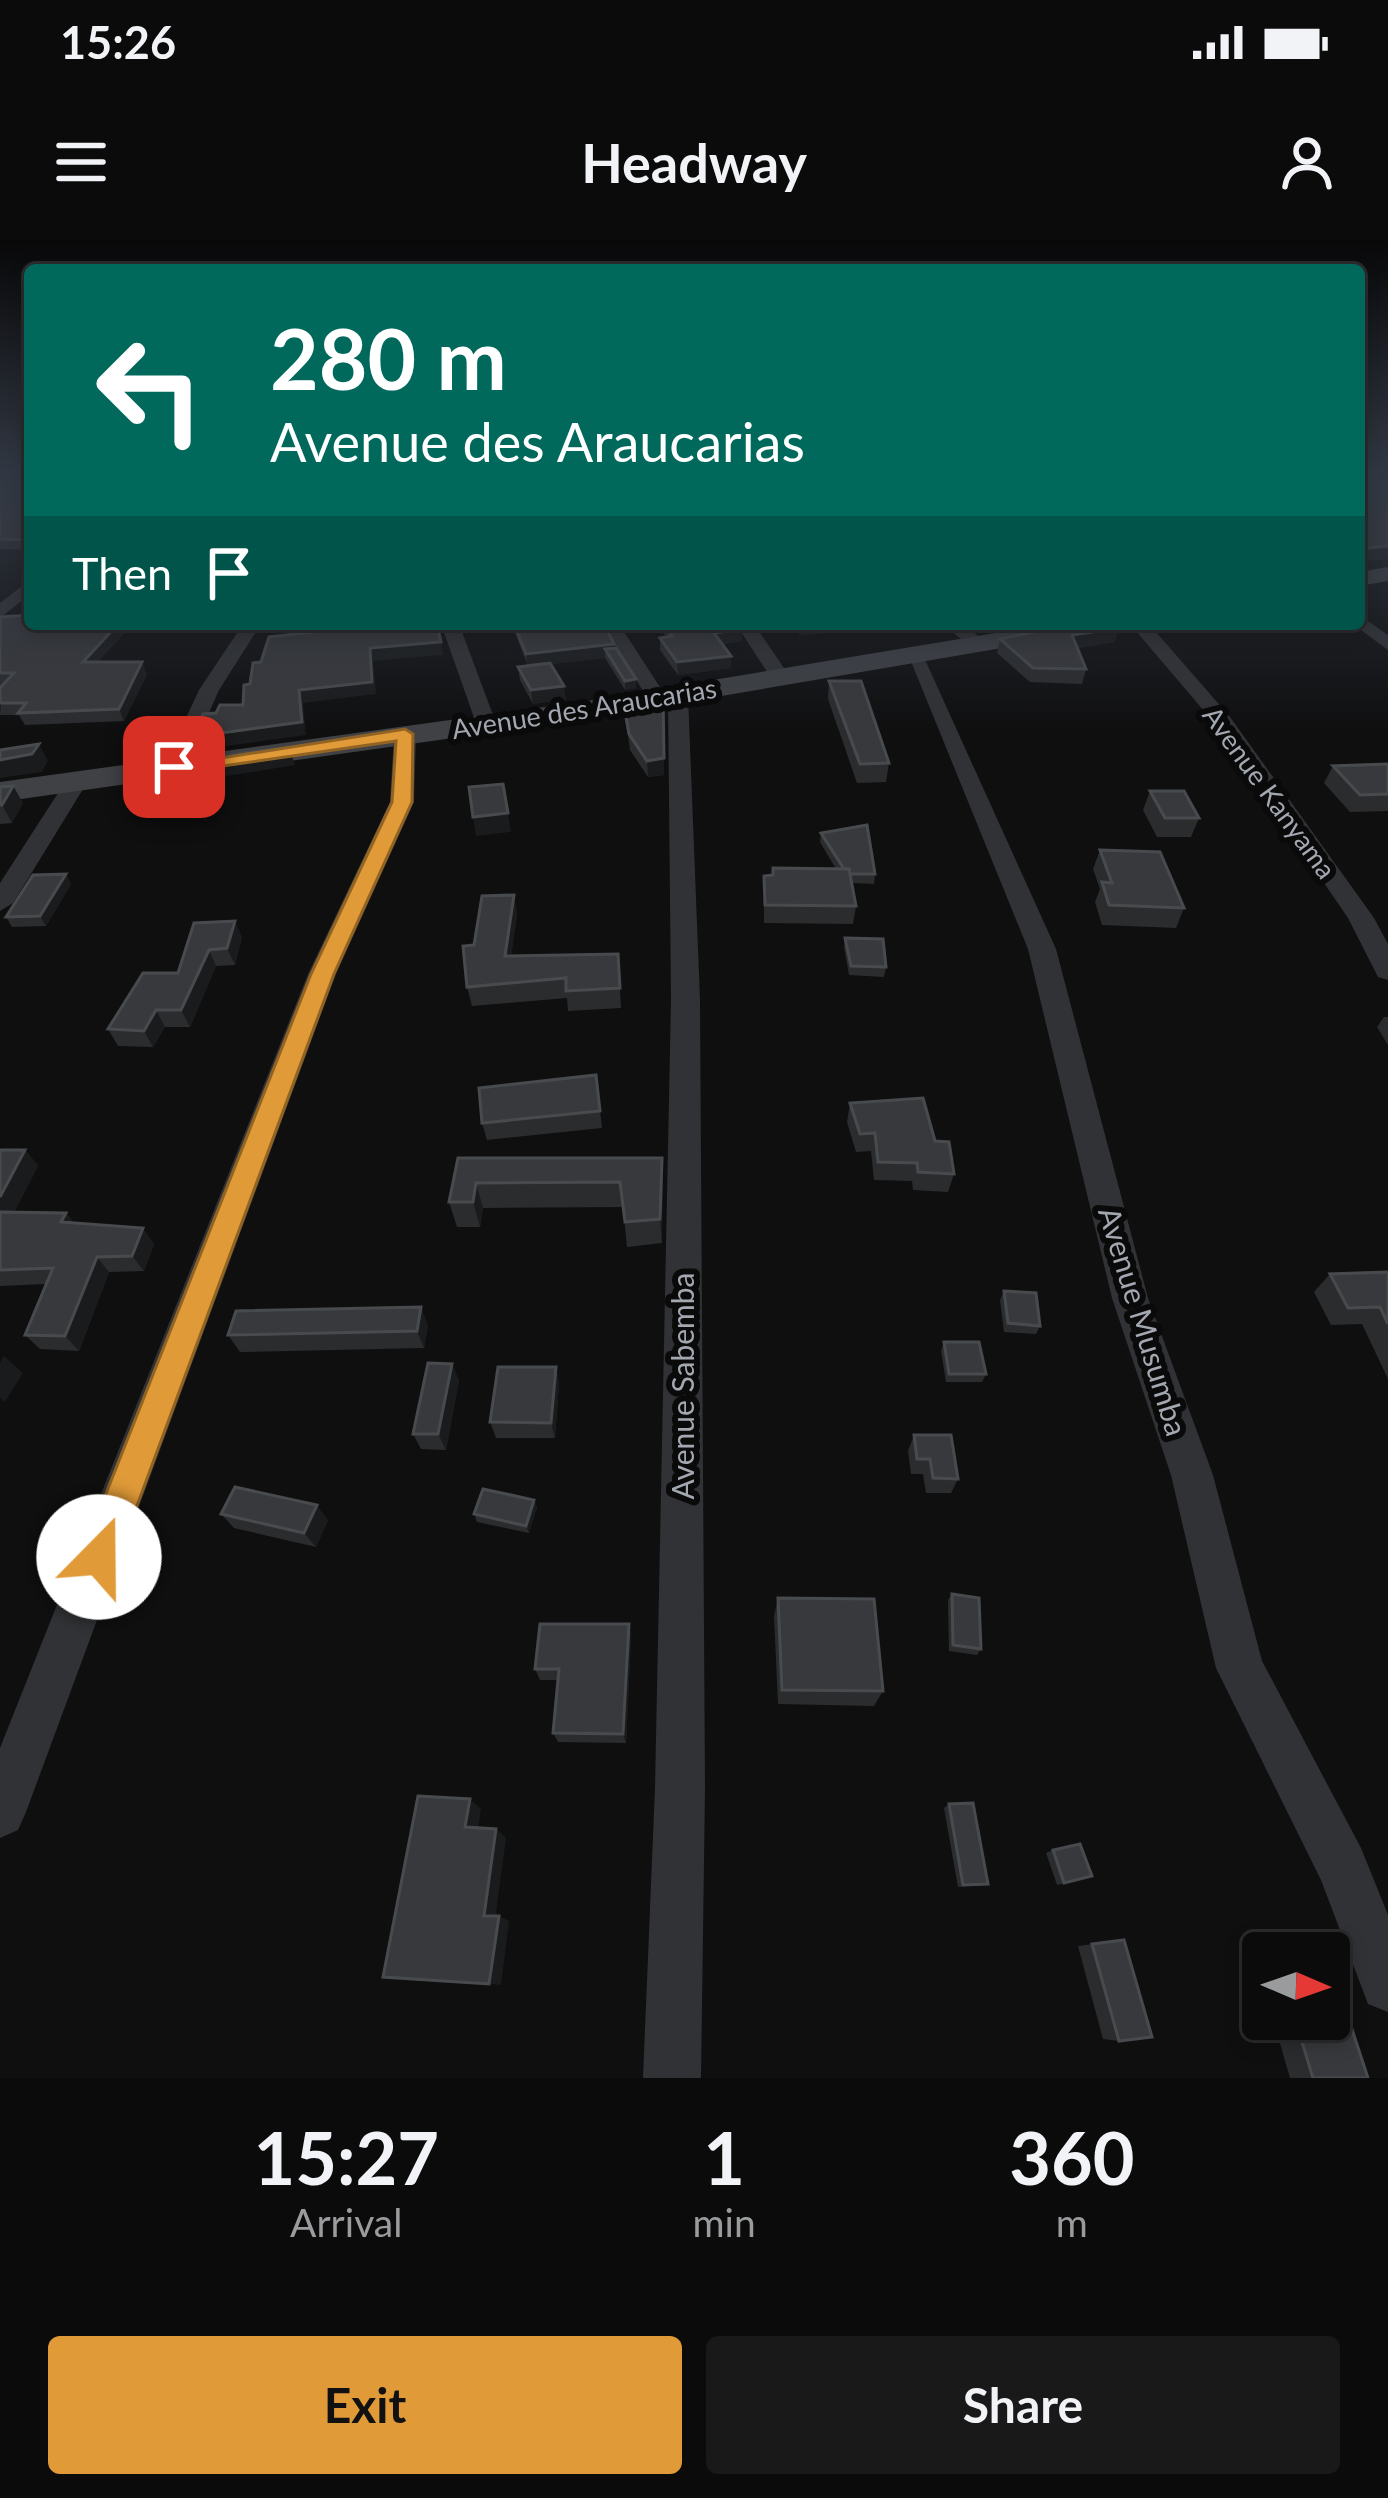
<!DOCTYPE html>
<style>
body{margin:0;font-family:Lato,sans-serif;background:#19191a;color:#f1f3f6;height:100vh;display:flex;flex-direction:column;font-size:45px;white-space:nowrap}
*{box-sizing:border-box;margin:0}
p{font-size:39px;color:#9a9b9d}
.icon{flex:none;width:66px;height:66px;fill:none;stroke:currentColor;stroke-width:2;stroke-linecap:round;stroke-linejoin:round}
.map{position:relative;height:1838px;overflow:hidden}
.details{display:flex;flex-direction:column;background:#0b0b0c;flex:1}
.details>*{flex:none}
.guide{position:absolute;left:24px;top:24px;width:1341px;height:366px;border-radius:12px;box-shadow:0 6px 18px #0003,0 0 0 3px #2b2b2d;background:#00695c;color:#fff;overflow:hidden}
.needle{width:78px;rotate:92deg}
.fabs{position:absolute;left:1242px;top:1692px;display:grid;gap:24px}
.fabs a{display:grid;place-items:center;width:108px;height:108px;border-radius:12px;background:#0b0b0c;box-shadow:0 6px 18px #0003,0 0 0 3px #2b2b2d;font-size:60px}
.pin{position:absolute;display:grid;place-items:center;width:102px;height:102px;color:#fff;margin:-51px;border-radius:24px;box-shadow:0 6px 18px #0006}
.me{position:absolute;width:132px;margin:-66px;rotate:22deg;stroke-linejoin:round;filter:drop-shadow(0 0 9px #0008)}
.turn{display:flex;align-items:center;gap:42px;height:252px;padding:0 48px;font-size:54px}
.turn .icon{width:156px;height:156px;stroke-width:2.5}
.turn b{display:block;font-size:84px;line-height:102px}
.then{display:flex;align-items:center;height:114px;padding:0 48px;background:#0003;gap:24px;font-size:45px}
.eta{display:flex;justify-content:space-evenly;align-items:center;height:204px;text-align:center}
.eta b{font-size:72px;font-weight:700;line-height:84px}
.button{display:flex;gap:24px;margin-top:auto;padding:24px 48px}
.button a{flex:1;height:138px;border-radius:12px;background:#e09a38;color:#111;font-size:48px;font-weight:700;line-height:138px;text-align:center}
.button a+a{background:#19191a;color:#f1f3f6}
.status{display:flex;justify-content:space-between;align-items:center;height:84px;padding:0 60px;background:#0b0b0c;direction:ltr}
.status svg{height:33px;fill:currentColor}
header{display:flex;justify-content:space-between;align-items:center;height:156px;padding:0 48px;background:#0b0b0c;font-size:54px;font-weight:700}
.map>svg:first-child{display:block}
</style>
<div class="status"><b>15:26</b><svg viewBox="0 0 49 12"><path d="M0 12V9h3v3zM5 12V6h3v6zM10 12V3h3v9zM15 12V0h3v12zM26 1h20v11H26zM47 4h2v5h-2z"/></svg></div>
<header><svg class="icon" aria-label="menu" viewBox="0 0 24 24"><path d="M4 6h16M4 12h16M4 18h16"/></svg>Headway<svg class="icon" aria-label="person" viewBox="0 0 24 24"><circle cx="12" cy="8" r="4"/><path d="M4 21q1-7 8-7t8 7"/></svg></header>
<div class="map">
<svg width="1388" height="1838" viewBox="0 0 1388 1838">
<rect width="100%" height="100%" fill="#0f0f10"/>
<g fill="none" stroke-linecap="round" stroke-linejoin="round">
<g fill="#313235" fill-rule="evenodd">
<path d="M 30,340 L 30,354 L 0,378 L 0,363 Z"/>
<path d="M 1359,375 L 1388,395 L 1388,410 L 1353,384 L 1359,384 Z"/>
<path d="M 243,384 L 261,384 L 219,450 L 185,527 L 166,532 L 163,527 L 199,450 Z"/>
<path d="M 441,384 L 459,384 L 496,483 L 493,487 L 476,483 Z"/>
<path d="M 601,384 L 619,384 L 667,458 L 664,462 L 650,462 Z"/>
<path d="M 736,384 L 754,384 L 790,437 L 787,441 L 773,441 Z"/>
<path d="M 942,384 L 963,384 L 986,402 L 970,406 Z"/>
<path d="M 1130,384 L 1149,384 L 1230,477 L 1374,678 L 1388,704 L 1388,740 L 1378,737 L 1348,678 L 1216,485 Z"/>
<path d="M 906,409 L 922,413 L 1056,709 L 1148,1058 L 1213,1235 L 1262,1421 L 1361,1608 L 1388,1675 L 1388,1772 L 1368,1764 L 1321,1640 L 1216,1428 L 1171,1235 L 1112,1058 L 1028,709 Z"/>
<path d="M 678,449 L 688,455 L 700,760 L 705,1548 L 701,1838 L 643,1838 L 655,1548 L 671,760 L 668,455 Z"/>
<path d="M 405,488 L 416,494 L 414,562 L 336,734 L 26,1572 L 18,1590 L 0,1598 L 0,1508 L 308,734 L 390,562 L 394,494 Z"/>
<path d="M 69,536 L 88,541 L 13,663 L 0,671 L 0,643 Z"/>
</g>
<g fill="#3f4145" fill-rule="evenodd">
<path d="M 1388,327 L 1388,341 L 1359,346 L 1359,332 Z"/>
<path d="M 1049,384 L 1109,384 L 1096,392 L 587,479 L 0,562 L 0,542 L 587,461 Z"/>
</g>
</g>
<g fill="#2b2c2e">
<path d="M 0,233 L 30,233 L 30,310 L 0,309 Z"/>
<path d="M 0,377 L 99,422 L 147,434 L 124,481 L 25,485 L 19,475 L 0,475 L 2,446 L 0,446 Z"/>
<path d="M 463,384 L 552,384 L 553,388 L 614,408 L 636,439 L 636,448 L 625,450 L 605,418 L 551,424 L 566,459 L 533,464 L 520,440 L 518,427 L 528,426 L 513,388 L 467,391 Z"/>
<path d="M 658,384 L 740,384 L 742,389 L 742,401 L 722,404 L 731,428 L 678,435 L 660,410 L 660,398 L 666,397 Z"/>
<path d="M 1000,399 L 1115,402 L 1078,408 L 1086,429 L 1082,444 L 1030,442 L 997,413 Z"/>
<path d="M 829,441 L 889,523 L 886,542 L 857,543 L 828,459 Z"/>
<path d="M 663,454 L 664,535 L 648,537 L 630,510 L 624,466 L 640,465 L 640,458 Z"/>
<path d="M 1388,524 L 1388,571 L 1350,572 L 1324,543 L 1333,526 Z"/>
<path d="M 13,546 L 23,563 L 12,583 L 0,584 L 0,547 Z"/>
<path d="M 1150,551 L 1199,578 L 1191,597 L 1157,597 L 1143,570 Z"/>
<path d="M 821,593 L 875,634 L 874,644 L 852,643 L 856,666 L 853,684 L 764,683 L 764,636 L 772,635 L 773,628 L 836,629 L 820,602 Z"/>
<path d="M 1100,610 L 1184,668 L 1176,688 L 1102,685 L 1095,662 L 1100,649 L 1093,629 Z"/>
<path d="M 66,634 L 71,644 L 46,686 L 12,687 L 6,677 Z"/>
<path d="M 514,655 L 517,675 L 511,716 L 618,714 L 621,768 L 568,771 L 567,758 L 472,766 L 467,747 L 474,705 Z"/>
<path d="M 194,683 L 242,697 L 235,725 L 216,726 L 190,787 L 165,787 L 153,807 L 118,806 L 108,789 L 178,733 Z"/>
<path d="M 845,698 L 886,727 L 884,737 L 849,735 L 844,707 Z"/>
<path d="M 1384,777 L 1388,777 L 1388,805 L 1377,787 Z"/>
<path d="M 596,835 L 602,888 L 487,900 L 482,883 Z"/>
<path d="M 850,863 L 935,901 L 954,934 L 948,952 L 913,950 L 912,941 L 874,940 L 871,911 L 856,912 L 847,882 Z"/>
<path d="M 0,910 L 25,910 L 38,926 L 14,972 L 66,973 L 74,983 L 154,1004 L 144,1031 L 109,1032 L 79,1111 L 40,1109 L 25,1095 L 46,1044 L 0,1046 Z"/>
<path d="M 458,918 L 662,918 L 662,1003 L 627,1007 L 623,967 L 483,968 L 480,987 L 457,987 L 449,962 Z"/>
<path d="M 1388,1032 L 1388,1139 L 1362,1084 L 1331,1085 L 1314,1052 L 1330,1034 Z"/>
<path d="M 1004,1051 L 1040,1086 L 1036,1094 L 1004,1092 L 1000,1060 Z"/>
<path d="M 428,1085 L 424,1108 L 240,1112 L 228,1095 Z"/>
<path d="M 944,1102 L 986,1134 L 982,1142 L 946,1142 L 941,1111 Z"/>
<path d="M 556,1127 L 559,1143 L 555,1198 L 496,1198 L 490,1182 Z"/>
<path d="M 459,1140 L 446,1210 L 421,1209 L 413,1194 Z"/>
<path d="M 914,1195 L 958,1239 L 951,1253 L 926,1253 L 923,1234 L 911,1234 L 908,1211 Z"/>
<path d="M 534,1260 L 537,1267 L 529,1293 L 477,1282 L 474,1274 Z"/>
<path d="M 221,1274 L 328,1280 L 316,1307 L 234,1288 Z"/>
<path d="M 952,1354 L 981,1409 L 977,1415 L 949,1411 L 948,1360 Z"/>
<path d="M 778,1358 L 883,1451 L 874,1466 L 778,1464 L 774,1376 Z"/>
<path d="M 629,1384 L 631,1396 L 626,1503 L 558,1502 L 553,1493 L 558,1440 L 540,1440 L 535,1429 Z"/>
<path d="M 949,1564 L 988,1644 L 958,1647 L 944,1568 Z"/>
<path d="M 1053,1610 L 1092,1636 L 1057,1645 L 1046,1613 Z"/>
<path d="M 1124,1700 L 1119,1801 L 1103,1799 L 1078,1706 Z"/>
<path d="M 1329,1773 L 1347,1774 L 1368,1838 L 1290,1838 L 1273,1779 L 1329,1779 Z"/>
</g>
<g fill="#1a1b1c">
<path d="M 1388,306 L 1388,319 L 1359,322 L 1359,309 Z"/>
<path d="M 118,384 L 133,384 L 88,433 L 83,422 Z"/>
<path d="M 813,384 L 890,384 L 890,386 L 799,396 L 800,385 Z"/>
<path d="M 981,384 L 1022,384 L 979,391 Z"/>
<path d="M 1119,388 L 1115,402 L 1069,410 L 1072,395 Z"/>
<path d="M 742,389 L 742,401 L 714,406 L 714,393 Z"/>
<path d="M 441,402 L 443,415 L 373,421 L 376,454 L 303,463 L 306,495 L 197,510 L 192,497 L 370,408 Z"/>
<path d="M 614,404 L 615,416 L 605,409 L 605,418 L 528,427 L 526,414 Z"/>
<path d="M 731,416 L 731,428 L 678,435 L 677,422 Z"/>
<path d="M 142,422 L 147,434 L 124,481 L 119,469 Z"/>
<path d="M 636,439 L 636,448 L 625,450 L 625,441 Z"/>
<path d="M 564,446 L 566,459 L 533,464 L 531,450 Z"/>
<path d="M 664,470 L 664,535 L 648,537 L 647,521 Z"/>
<path d="M 171,481 L 175,491 L 164,515 L 155,516 L 151,507 Z"/>
<path d="M 39,504 L 48,521 L 42,532 L 0,538 L 0,520 Z"/>
<path d="M 289,507 L 295,525 L 172,545 L 172,555 L 144,559 L 136,540 L 165,526 Z"/>
<path d="M 13,546 L 23,563 L 12,583 L 2,565 Z"/>
<path d="M 508,573 L 511,592 L 476,596 L 473,577 Z"/>
<path d="M 66,634 L 71,644 L 46,686 L 40,676 Z"/>
<path d="M 514,655 L 517,675 L 508,736 L 505,716 Z"/>
<path d="M 235,681 L 242,697 L 235,725 L 227,708 Z"/>
<path d="M 209,710 L 216,726 L 190,787 L 181,770 Z"/>
<path d="M 156,770 L 165,787 L 153,807 L 144,791 Z"/>
<path d="M 25,910 L 38,926 L 6,988 L 0,981 L 0,957 Z"/>
<path d="M 662,918 L 663,943 L 662,1003 L 660,979 Z"/>
<path d="M 476,943 L 483,968 L 480,987 L 473,962 Z"/>
<path d="M 66,973 L 79,989 L 61,982 Z"/>
<path d="M 143,988 L 154,1004 L 144,1031 L 132,1016 Z"/>
<path d="M 97,1017 L 109,1032 L 79,1111 L 65,1096 Z"/>
<path d="M 421,1067 L 428,1085 L 424,1108 L 417,1091 Z"/>
<path d="M 4,1116 L 23,1133 L 5,1162 L 0,1158 L 0,1123 Z"/>
<path d="M 452,1124 L 459,1140 L 446,1210 L 438,1194 Z"/>
<path d="M 556,1127 L 559,1143 L 555,1198 L 551,1183 Z"/>
<path d="M 534,1260 L 537,1267 L 529,1293 L 526,1286 Z"/>
<path d="M 317,1265 L 328,1280 L 316,1307 L 304,1293 Z"/>
<path d="M 629,1384 L 631,1396 L 626,1503 L 623,1494 Z"/>
<path d="M 470,1559 L 481,1569 L 477,1596 L 465,1587 Z"/>
<path d="M 496,1589 L 506,1598 L 495,1680 L 484,1676 Z"/>
<path d="M 499,1676 L 509,1681 L 501,1745 L 489,1744 Z"/>
</g>
<g fill="#38393c" stroke="#484b4e" stroke-width="3">
<path d="M 0,233 L 30,233 L 30,300 L 0,299 Z"/>
<path d="M 1359,233 L 1379,233 L 1388,239 L 1388,306 L 1359,309 Z"/>
<path d="M 30,375 L 30,384 L 118,384 L 83,422 L 142,422 L 119,469 L 18,473 L 26,463 L 0,463 L 0,448 L 14,433 L 0,433 L 0,377 Z"/>
<path d="M 351,384 L 437,384 L 441,402 L 370,408 L 372,442 L 299,450 L 302,482 L 192,497 L 203,474 L 216,473 L 220,465 L 243,465 L 244,445 L 250,444 L 253,423 L 261,422 L 269,397 L 351,388 Z"/>
<path d="M 514,384 L 552,384 L 553,388 L 578,386 L 578,384 L 604,384 L 614,404 L 526,414 Z"/>
<path d="M 665,384 L 740,384 L 742,389 L 714,393 L 731,416 L 677,422 L 660,398 L 672,396 Z"/>
<path d="M 1073,384 L 1117,384 L 1119,388 L 1072,395 L 1086,429 L 1033,428 L 1000,399 Z"/>
<path d="M 616,408 L 636,439 L 625,441 L 605,409 Z"/>
<path d="M 550,423 L 564,446 L 531,450 L 518,427 Z"/>
<path d="M 829,441 L 861,441 L 889,523 L 860,524 Z"/>
<path d="M 663,454 L 664,518 L 647,521 L 629,494 L 624,466 L 644,465 L 640,458 Z"/>
<path d="M 171,481 L 160,506 L 151,507 L 158,483 Z"/>
<path d="M 39,504 L 32,514 L 0,520 L 0,510 Z"/>
<path d="M 289,507 L 165,526 L 164,537 L 136,540 L 139,527 Z"/>
<path d="M 1388,524 L 1388,554 L 1360,555 L 1333,526 Z"/>
<path d="M 503,544 L 508,573 L 473,577 L 469,547 Z"/>
<path d="M 13,546 L 2,565 L 0,565 L 0,547 Z"/>
<path d="M 1150,551 L 1184,551 L 1199,578 L 1165,578 Z"/>
<path d="M 867,585 L 875,634 L 850,634 L 849,629 L 844,629 L 821,593 Z"/>
<path d="M 1100,610 L 1160,612 L 1184,668 L 1109,665 L 1102,642 L 1112,643 Z"/>
<path d="M 773,628 L 849,629 L 856,666 L 765,665 L 764,636 L 773,635 Z"/>
<path d="M 66,634 L 40,676 L 6,677 L 33,635 Z"/>
<path d="M 514,655 L 505,716 L 618,714 L 620,748 L 566,751 L 566,738 L 467,747 L 463,706 L 474,705 L 482,656 Z"/>
<path d="M 235,681 L 227,708 L 209,710 L 181,770 L 156,770 L 144,791 L 108,789 L 143,733 L 178,733 L 194,683 Z"/>
<path d="M 845,698 L 883,699 L 886,727 L 851,726 Z"/>
<path d="M 596,835 L 600,871 L 482,883 L 479,848 Z"/>
<path d="M 923,858 L 935,901 L 949,902 L 954,934 L 918,932 L 917,923 L 878,922 L 875,893 L 860,894 L 850,863 Z"/>
<path d="M 0,910 L 25,910 L 0,957 Z"/>
<path d="M 458,918 L 662,918 L 660,979 L 625,982 L 620,942 L 476,943 L 473,962 L 449,962 Z"/>
<path d="M 0,972 L 66,973 L 61,982 L 143,988 L 132,1016 L 97,1017 L 65,1096 L 25,1095 L 53,1028 L 0,1030 Z"/>
<path d="M 1388,1032 L 1388,1084 L 1380,1067 L 1348,1068 L 1330,1034 Z"/>
<path d="M 1004,1051 L 1036,1053 L 1040,1086 L 1008,1083 Z"/>
<path d="M 421,1067 L 417,1091 L 228,1095 L 236,1071 Z"/>
<path d="M 944,1102 L 979,1102 L 986,1134 L 949,1134 Z"/>
<path d="M 428,1123 L 452,1124 L 438,1194 L 413,1194 Z"/>
<path d="M 498,1127 L 556,1127 L 551,1183 L 490,1182 Z"/>
<path d="M 914,1195 L 951,1195 L 958,1239 L 933,1238 L 930,1219 L 917,1219 Z"/>
<path d="M 235,1247 L 317,1265 L 304,1293 L 221,1274 Z"/>
<path d="M 483,1249 L 534,1260 L 526,1286 L 474,1274 Z"/>
<path d="M 952,1354 L 979,1358 L 981,1409 L 953,1405 Z"/>
<path d="M 778,1358 L 874,1359 L 883,1451 L 782,1450 Z"/>
<path d="M 540,1384 L 629,1384 L 623,1494 L 553,1493 L 559,1429 L 535,1429 Z"/>
<path d="M 418,1556 L 470,1559 L 465,1587 L 496,1589 L 484,1676 L 499,1676 L 489,1744 L 383,1737 Z"/>
<path d="M 973,1563 L 988,1644 L 963,1645 L 949,1564 Z"/>
<path d="M 1080,1604 L 1092,1636 L 1064,1643 L 1053,1610 Z"/>
<path d="M 1124,1700 L 1152,1797 L 1119,1801 L 1092,1704 Z"/>
<path d="M 1347,1774 L 1368,1838 L 1313,1838 L 1295,1779 L 1329,1779 L 1329,1775 Z"/>
</g>
<linearGradient id="sky" x2="0" y2="1"><stop stop-color="#080809"/><stop offset="0.47" stop-color="#313742"/><stop offset="1" stop-color="#313742" stop-opacity="0"/></linearGradient>
<rect width="1388" height="491" fill="url(#sky)"/>
<path fill="#e09a38" stroke="#926424" stroke-width="3" d="M 405,489 L 413,494 L 412,562 L 334,734 L 118,1317 L 112,1330 L 99,1336 L 86,1330 L 81,1317 L 311,734 L 392,562 L 396,501 L 174,533 L 165,527 Z"/>
<g text-anchor="middle" dominant-baseline="central" stroke-width="12" stroke-linejoin="round" paint-order="stroke">
<g font-size="27" fill="#a2a7b0" stroke="#0a0a0b">
<text transform="translate(584 468) rotate(-9)">Avenue des Araucarias</text>
<text transform="translate(1270 552) rotate(54)">Avenue Kanyama</text>
</g>
<g font-size="30" fill="#a2a7b0" stroke="#0a0a0b">
<text transform="translate(1144 1081) rotate(73)">Avenue Musumba</text>
<text transform="translate(682 1146) rotate(-90)">Avenue Sabemba</text>
</g>
</g>
</svg>
<div class="fabs">
<a><svg class="needle" viewBox="-14 -14 28 28"><path d="M0-13l5 13h-10z" fill="#e53935"/><path d="M0 13l5-13h-10z" fill="#9a9b9d"/></svg></a>
</div>
<div class="pin" style="left:174px;top:527px;background:#d93025"><svg class="icon" aria-label="arrive" viewBox="0 0 24 24"><path d="M6 21V4h12l-3 4 3 4H6"/></svg></div>
<svg class="me" style="left:99px;top:1317px" viewBox="-20 -20 40 40"><circle r="19" fill="#fff"/><path d="M0-13L10 11 0 6-10 11z" fill="#e09a38"/></svg>
<div class="guide">
<div class="turn"><svg class="icon" aria-label="left" viewBox="0 0 24 24"><path d="M17 20v-9H6M10 6l-5 5 5 5"/></svg><div><b>280 m</b>Avenue des Araucarias</div></div>
<div class="then">Then<svg class="icon" aria-label="arrive" viewBox="0 0 24 24"><path d="M6 21V4h12l-3 4 3 4H6"/></svg></div>
</div>
</div>
<section class="details">
<div class="eta">
<div><b>15:27</b><p>Arrival</p></div>
<div><b>1</b><p>min</p></div>
<div><b>360</b><p>m</p></div>
</div>
<div class="button"><a>Exit</a><a>Share</a></div>
</section>
